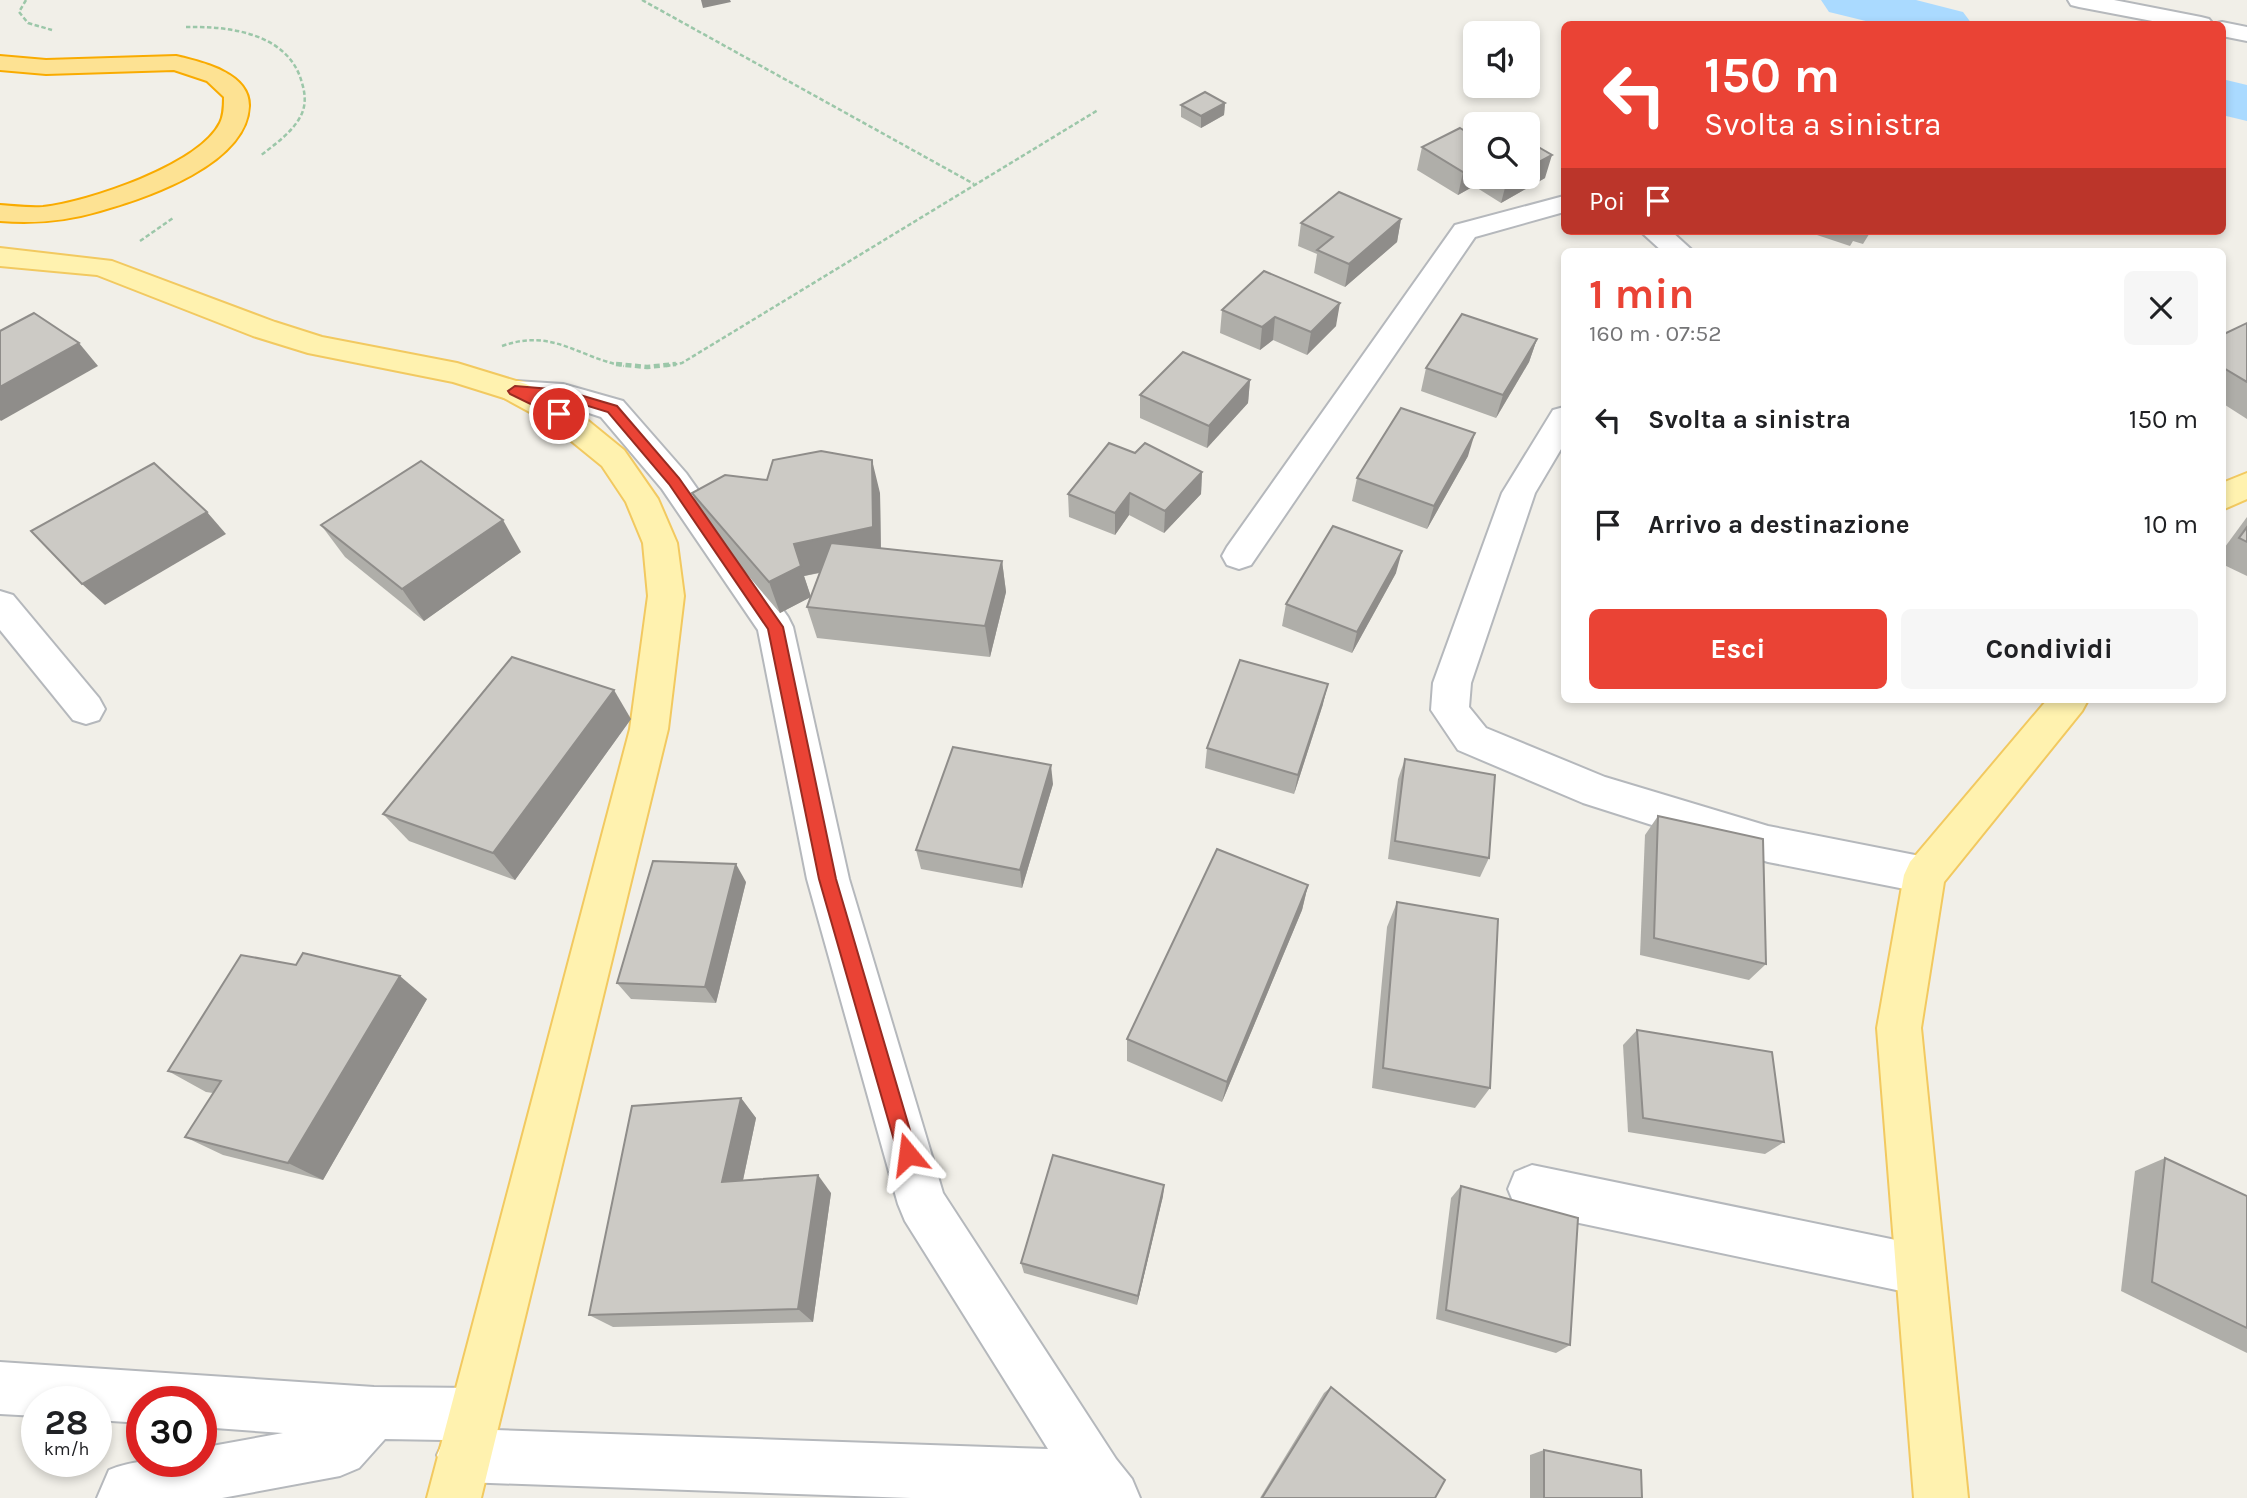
<!DOCTYPE html>
<html lang="it">
<meta charset="utf-8">
<style>
body{margin:0;font-family:Karla,sans-serif;background:#f6f6f6;color:#202124;height:100vh;display:flex;flex-direction:column;font-size:26px;white-space:nowrap}
*{box-sizing:border-box;margin:0}
p{font-size:23px;color:#757577}
.icon{flex:none;width:38px;height:38px;fill:none;stroke:currentColor;stroke-width:2;stroke-linecap:round;stroke-linejoin:round}
.map{position:relative;flex:1;overflow:hidden}
.drawer{position:absolute;left:1561px;top:248px;width:665px;height:455px;display:flex;flex-direction:column;background:#fff;border-radius:10px;box-shadow:0 4px 10px #0003}
.drawer>*{flex:none}
.banner{position:absolute;left:1561px;top:21px;width:665px;height:214px;border-radius:10px;box-shadow:0 4px 10px #0003;background:#ea4335;color:#fff;overflow:hidden}
.buttons{position:absolute;left:1463px;top:21px;display:grid;gap:14px}
.buttons a{display:grid;place-items:center;width:77px;height:77px;border-radius:10px;background:#fff;box-shadow:0 4px 10px #0003;font-size:35px}
.speed{position:absolute;left:21px;top:1386px;display:flex;gap:14px;font-size:35px;font-weight:700;text-align:center}
.speed>*{display:grid;place-content:center;width:91px;height:91px;border-radius:50%;background:#fff;box-shadow:0 4px 10px #0003;line-height:1}
.speed small{font-size:18px;font-weight:400}
.speed .limit{border:10px solid #d22;background:#fff;color:#111}
.pin{position:absolute;display:grid;place-items:center;width:60px;height:60px;color:#fff;margin:-30px;border:4px solid #fff;border-radius:50%;box-shadow:0 2px 7px #0007}
.me{position:absolute;width:77px;margin:-38px;rotate:344deg;stroke-linejoin:round;filter:drop-shadow(0 0 5px #0008)}
.turn{display:flex;align-items:center;gap:24px;height:147px;padding:0 28px;font-size:32px}
.turn .icon{width:91px;height:91px;stroke-width:2.5}
.turn b{display:block;font-size:49px;line-height:60px}
.then{display:flex;align-items:center;height:66px;padding:0 28px;background:#0003;gap:14px;font-size:26px}
.round{display:grid;place-items:center;flex:none;width:74px;height:74px;border-radius:10px;background:#f6f6f6}
.headline{display:flex;align-items:center;justify-content:space-between;height:119px;padding:0 28px}
h1{font-size:42px;font-weight:700;line-height:52px;color:#ea4335}
.cta{display:flex;gap:14px;margin-top:auto;padding:14px 28px}
.cta a{flex:1;height:80px;border-radius:10px;background:#ea4335;color:#fff;font-size:28px;font-weight:700;line-height:80px;text-align:center}
.cta a+a{background:#f6f6f6;color:#202124}
ul{padding:0;list-style:none}
li{display:flex;align-items:center;gap:21px;height:105px;padding:0 28px}
li div{flex:1}
li b{display:block;font-size:26px}
li em{font-style:normal}
.map>svg:first-child{display:block}
</style>
<div class="map">
<svg width="2247" height="1498" viewBox="0 0 2247 1498">
<rect width="100%" height="100%" fill="#f1efe8"/>
<g fill="none" stroke-linecap="round" stroke-linejoin="round">
<g fill="#aadaff" fill-rule="evenodd">
<path d="M 1821,0 L 1916,0 L 1963,12 L 1972,24 L 1878,24 L 1829,12 Z"/>
<path d="M 2222,79 L 2247,85 L 2247,121 L 2222,115 Z"/>
</g>
<defs>
<g id="minor">
<path d="M 2068,0 L 2114,0 L 2201,17 L 2209,19 L 2213,24 L 2168,24 L 2079,7 L 2071,5 Z"/>
<path d="M 2222,22 L 2247,27 L 2247,41 L 2222,36 L 2222,24 L 2213,24 Z"/>
<path d="M 1564,196 L 1564,212 L 1475,237 L 1251,565 L 1239,569 L 1227,565 L 1222,556 L 1227,547 L 1455,225 Z"/>
<path d="M 1640,231 L 1671,231 L 1694,252 L 1663,252 Z"/>
<path d="M 515,381 L 563,384 L 623,401 L 686,473 L 788,617 L 793,627 L 849,879 L 943,1193 L 1116,1459 L 1132,1479 L 1140,1498 L 911,1498 L 464,1482 L 445,1474 L 437,1455 L 444,1440 L 385,1439 L 359,1468 L 340,1476 L 222,1498 L 97,1498 L 109,1470 C 140,1457 167,1461 201,1461 L 201,1448 L 283,1433 L 201,1427 L 201,1402 L 142,1402 L 142,1423 L 96,1420 L 96,1402 L 37,1402 L 37,1416 L 0,1414 L 0,1362 L 374,1387 L 475,1388 L 494,1395 L 501,1414 L 495,1430 L 1048,1449 L 905,1221 L 898,1204 L 807,879 L 758,630 L 662,489 L 601,417 L 562,404 L 504,398 L 499,391 L 504,384 Z"/>
<path d="M 1564,407 L 1564,444 L 1535,493 L 1471,683 L 1469,707 L 1486,728 L 1605,777 L 1768,826 L 1925,857 L 1940,862 L 1946,875 L 1940,888 L 1925,893 L 1768,862 L 1583,803 L 1458,750 L 1431,710 L 1433,683 L 1502,493 L 1553,410 Z"/>
<path d="M 0,591 L 13,595 L 99,698 L 105,709 L 99,720 L 86,724 L 73,720 L 0,630 Z"/>
<path d="M 1532,1165 L 1920,1245 L 1937,1253 L 1945,1270 L 1937,1287 L 1920,1295 L 1532,1213 L 1515,1206 L 1508,1189 L 1515,1172 Z"/>
</g>
<g id="major">
<path d="M 0,248 L 112,261 L 275,322 L 322,337 L 457,363 L 526,384 L 570,406 L 624,450 L 658,499 L 677,543 L 684,596 L 668,729 L 481,1498 L 427,1498 L 630,729 L 648,596 L 643,543 L 626,502 L 602,466 L 548,422 L 504,398 L 453,382 L 308,353 L 253,336 L 97,275 L 0,266 Z"/>
<path d="M 2247,473 L 2247,499 L 2222,510 L 2222,483 Z"/>
<path d="M 2047,700 L 2088,700 L 2082,711 L 1944,882 L 1921,1028 L 1968,1498 L 1914,1498 L 1877,1028 L 1904,875 L 1910,862 Z"/>
</g>
<path id="highway" d="M 0,56 L 46,60 L 176,56 C 202,62 250,73 249,106 C 247,164 147,198 100,211 C 66,221 35,224 0,221 L 0,205 C 14,206 29,208 43,207 C 88,202 199,165 220,123 C 224,115 224,106 224,97 L 207,81 L 174,70 L 46,74 L 0,70 Z"/>
</defs>
<use href="#minor" stroke="#b5b8bc" stroke-width="4"/>
<use href="#major" stroke="#f2c960" stroke-width="4"/>
<use href="#highway" stroke="#f9ab00" stroke-width="4"/>
<g stroke="#9cc7a9" stroke-width="2.5" stroke-dasharray="4.5 2.5" stroke-linecap="butt">
<path d="M 26,0 L 19,12 L 28,23 L 52,30"/>
<path d="M 642,0 L 974,184"/>
<path d="M 186,27 C 229,26 289,33 302,83 C 306,96 306,108 299,119 C 290,134 274,145 260,156"/>
<path d="M 140,241 L 173,218"/>
<path d="M 502,346 C 553,328 577,357 624,366"/>
<path d="M 666,366 L 682,363 L 1098,110"/>
</g>
<path stroke="#9cc7a9" stroke-width="4.5" stroke-dasharray="6 3.5" stroke-linecap="butt" d="M 616,364 L 647,367 L 676,364"/>
<use href="#minor" fill="#fff" fill-rule="evenodd"/>
<use href="#major" fill="#fff2af" fill-rule="evenodd"/>
<use href="#highway" fill="#fde293" fill-rule="evenodd"/>
</g>
<g fill="#afaea9" fill-rule="evenodd">
<path d="M 1225,103 L 1224,115 L 1201,128 L 1181,117 L 1181,105 Z"/>
<path d="M 1422,147 L 1475,177 L 1528,177 L 1545,178 L 1501,203 L 1474,186 L 1458,195 L 1417,170 Z"/>
<path d="M 1401,219 L 1397,242 L 1345,287 L 1314,273 L 1317,254 L 1298,246 L 1301,223 Z"/>
<path d="M 1815,231 L 1871,231 L 1863,244 L 1853,241 L 1850,246 L 1814,234 Z"/>
<path d="M 1222,310 L 1336,326 L 1307,355 L 1273,340 L 1260,350 L 1220,333 Z"/>
<path d="M 2247,323 L 2247,419 L 2222,403 L 2222,335 Z"/>
<path d="M 1537,339 L 1529,362 L 1496,418 L 1421,391 L 1426,368 Z"/>
<path d="M 1250,380 L 1248,403 L 1207,448 L 1140,418 L 1140,395 Z"/>
<path d="M 1135,453 L 1202,472 L 1201,494 L 1164,533 L 1129,515 L 1115,535 L 1069,517 L 1068,494 Z"/>
<path d="M 1468,456 L 1427,529 L 1352,501 L 1357,478 Z"/>
<path d="M 767,480 L 880,493 L 881,548 L 1002,561 L 1006,592 L 990,657 L 817,638 L 807,607 L 810,597 L 780,613 L 705,525 L 692,493 ZM 820,573 L 811,597 L 804,576 Z"/>
<path d="M 2247,517 L 2247,576 L 2222,564 L 2222,551 Z"/>
<path d="M 321,525 L 521,552 L 424,621 L 345,557 Z"/>
<path d="M 1396,573 L 1352,653 L 1282,626 L 1286,604 Z"/>
<path d="M 1323,704 L 1294,794 L 1205,768 L 1207,748 Z"/>
<path d="M 631,719 L 515,880 L 409,841 L 383,814 Z"/>
<path d="M 1405,759 L 1489,858 L 1480,877 L 1388,859 L 1398,779 Z"/>
<path d="M 1053,784 L 1022,888 L 921,869 L 916,850 Z"/>
<path d="M 1658,816 L 1766,964 L 1749,980 L 1640,955 L 1645,835 Z"/>
<path d="M 746,882 L 716,1003 L 631,999 L 617,983 Z"/>
<path d="M 1308,885 L 1302,910 L 1222,1102 L 1127,1061 L 1127,1039 Z"/>
<path d="M 1397,902 L 1490,1088 L 1475,1108 L 1372,1088 L 1387,927 Z"/>
<path d="M 427,999 L 323,1180 L 223,1155 L 185,1137 L 213,1093 L 206,1092 L 168,1071 Z"/>
<path d="M 1637,1030 L 1784,1142 L 1765,1154 L 1628,1132 L 1623,1045 Z"/>
<path d="M 741,1098 L 756,1118 L 743,1180 L 831,1193 L 813,1322 L 613,1327 L 589,1315 Z"/>
<path d="M 2165,1158 L 2247,1196 L 2247,1353 L 2121,1291 L 2135,1171 Z"/>
<path d="M 1164,1185 L 1163,1196 L 1137,1305 L 1024,1273 L 1021,1263 Z"/>
<path d="M 1461,1186 L 1570,1345 L 1556,1353 L 1436,1319 L 1451,1198 Z"/>
<path d="M 1331,1387 L 1435,1498 L 1260,1498 L 1324,1393 Z"/>
<path d="M 1544,1450 L 1642,1498 L 1530,1498 L 1530,1455 Z"/>
</g>
<g fill="#8f8d8a">
<path d="M 701,0 L 730,0 L 731,2 L 703,8 Z"/>
<path d="M 1225,103 L 1224,115 L 1201,128 L 1201,116 Z"/>
<path d="M 1552,155 L 1545,178 L 1501,203 L 1507,180 L 1512,177 L 1528,177 L 1528,168 Z"/>
<path d="M 1475,165 L 1476,177 L 1474,186 L 1458,195 L 1463,172 Z"/>
<path d="M 1401,219 L 1397,242 L 1345,287 L 1349,264 Z"/>
<path d="M 1340,303 L 1336,326 L 1307,355 L 1311,332 Z"/>
<path d="M 1275,317 L 1273,340 L 1260,350 L 1262,327 Z"/>
<path d="M 1537,339 L 1529,362 L 1496,418 L 1503,395 Z"/>
<path d="M 79,343 L 98,366 L 1,421 L 0,420 L 0,387 Z"/>
<path d="M 1250,380 L 1248,403 L 1207,448 L 1209,426 Z"/>
<path d="M 1475,433 L 1468,456 L 1427,529 L 1434,506 Z"/>
<path d="M 872,460 L 880,493 L 881,559 L 804,576 L 811,597 L 780,613 L 769,582 L 794,544 Z"/>
<path d="M 1202,472 L 1201,494 L 1164,533 L 1165,511 Z"/>
<path d="M 1130,493 L 1129,515 L 1115,535 L 1115,513 Z"/>
<path d="M 207,512 L 226,534 L 105,605 L 82,584 Z"/>
<path d="M 503,520 L 521,552 L 424,621 L 402,589 Z"/>
<path d="M 1402,551 L 1396,573 L 1352,653 L 1357,632 Z"/>
<path d="M 1002,561 L 1006,592 L 990,657 L 985,626 Z"/>
<path d="M 1328,684 L 1323,704 L 1294,794 L 1298,775 Z"/>
<path d="M 614,690 L 631,719 L 515,880 L 493,853 Z"/>
<path d="M 1051,765 L 1053,784 L 1022,888 L 1020,870 Z"/>
<path d="M 736,864 L 746,882 L 716,1003 L 705,987 Z"/>
<path d="M 1308,885 L 1302,910 L 1222,1102 L 1227,1082 Z"/>
<path d="M 400,976 L 427,999 L 323,1180 L 288,1163 Z"/>
<path d="M 741,1098 L 756,1118 L 739,1199 L 722,1182 Z"/>
<path d="M 818,1175 L 831,1193 L 813,1322 L 798,1309 Z"/>
<path d="M 1164,1185 L 1163,1196 L 1137,1305 L 1138,1296 Z"/>
</g>
<g fill="#cccac5" stroke="#8f8d8a" stroke-width="2">
<path d="M 1205,92 L 1225,103 L 1201,116 L 1181,105 Z"/>
<path d="M 1460,128 L 1475,137 L 1475,165 L 1463,172 L 1422,147 Z"/>
<path d="M 1528,141 L 1552,155 L 1528,168 Z"/>
<path d="M 1339,192 L 1401,219 L 1349,264 L 1317,250 L 1333,237 L 1301,223 Z"/>
<path d="M 1264,271 L 1340,303 L 1311,332 L 1275,317 L 1262,327 L 1222,310 Z"/>
<path d="M 34,313 L 79,343 L 0,387 L 0,331 Z"/>
<path d="M 1462,314 L 1537,339 L 1503,395 L 1426,368 Z"/>
<path d="M 2247,323 L 2247,382 L 2222,367 L 2222,335 Z"/>
<path d="M 1183,352 L 1250,380 L 1209,426 L 1140,395 Z"/>
<path d="M 1401,408 L 1475,433 L 1434,506 L 1357,478 Z"/>
<path d="M 1109,443 L 1135,453 L 1145,443 L 1202,472 L 1165,511 L 1130,493 L 1115,513 L 1068,494 Z"/>
<path d="M 821,451 L 872,460 L 873,527 L 794,544 L 801,566 L 769,582 L 692,493 L 725,475 L 767,480 L 773,460 Z"/>
<path d="M 421,461 L 503,520 L 402,589 L 321,525 Z"/>
<path d="M 154,463 L 207,512 L 82,584 L 31,531 Z"/>
<path d="M 1333,526 L 1402,551 L 1357,632 L 1286,604 Z"/>
<path d="M 2247,527 L 2247,542 L 2239,538 Z"/>
<path d="M 831,543 L 1002,561 L 985,626 L 807,607 Z"/>
<path d="M 512,657 L 614,690 L 493,853 L 383,814 Z"/>
<path d="M 1240,660 L 1328,684 L 1298,775 L 1207,748 Z"/>
<path d="M 953,747 L 1051,765 L 1020,870 L 916,850 Z"/>
<path d="M 1405,759 L 1495,775 L 1489,858 L 1395,841 Z"/>
<path d="M 1658,816 L 1763,839 L 1766,964 L 1654,938 Z"/>
<path d="M 1217,849 L 1308,885 L 1227,1082 L 1127,1039 Z"/>
<path d="M 653,861 L 736,864 L 705,987 L 617,983 Z"/>
<path d="M 1397,902 L 1498,919 L 1490,1088 L 1383,1068 Z"/>
<path d="M 303,953 L 400,976 L 288,1163 L 185,1137 L 221,1081 L 168,1071 L 241,955 L 296,965 Z"/>
<path d="M 1637,1030 L 1772,1052 L 1784,1142 L 1643,1118 Z"/>
<path d="M 741,1098 L 722,1182 L 818,1175 L 798,1309 L 589,1315 L 632,1106 Z"/>
<path d="M 1053,1155 L 1164,1185 L 1138,1296 L 1021,1263 Z"/>
<path d="M 2165,1158 L 2247,1196 L 2247,1328 L 2152,1282 Z"/>
<path d="M 1461,1186 L 1578,1218 L 1570,1345 L 1446,1310 Z"/>
<path d="M 1331,1387 L 1445,1480 L 1435,1498 L 1262,1498 Z"/>
<path d="M 1544,1450 L 1641,1470 L 1642,1498 L 1544,1498 Z"/>
</g>
<path fill="#ea4335" stroke="#982c22" stroke-width="2" d="M 515,386 L 563,390 L 617,406 L 679,478 L 783,627 L 836,879 L 917,1154 L 914,1161 L 908,1164 L 901,1161 L 898,1154 L 819,879 L 768,629 L 669,484 L 608,412 L 562,398 L 536,396 L 564,411 L 564,417 L 559,418 L 510,394 L 508,391 Z"/>
</svg>
<div class="buttons">
<a><svg class="icon" aria-label="sound" viewBox="0 0 24 24"><path d="M4 9h4l5-4v14l-5-4H4zM17 9q2 3 0 6"/></svg></a>
<a><svg class="icon" aria-label="search" viewBox="0 0 24 24"><circle cx="10" cy="10" r="6"/><path d="M15 15l6 6"/></svg></a>
</div>
<div class="speed"><div>28<small>km/h</small></div><div class="limit">30</div></div>
<div class="pin" style="left:559px;top:414px;background:#d93025"><svg class="icon" aria-label="arrive" viewBox="0 0 24 24"><path d="M6 21V4h12l-3 4 3 4H6"/></svg></div>
<svg class="me" style="left:908px;top:1154px" viewBox="-20 -20 40 40"><path d="M0-17L14 15 0 8-14 15z" fill="#ea4335" stroke="#fff" stroke-width="4"/></svg>
<div class="banner">
<div class="turn"><svg class="icon" aria-label="left" viewBox="0 0 24 24"><path d="M17 20v-9H6M10 6l-5 5 5 5"/></svg><div><b>150 m</b>Svolta a sinistra</div></div>
<div class="then">Poi<svg class="icon" aria-label="arrive" viewBox="0 0 24 24"><path d="M6 21V4h12l-3 4 3 4H6"/></svg></div>
</div>
<section class="drawer">
<div class="headline"><div><h1>1 min</h1><p>160 m · 07:52</p></div><a class="round"><svg class="icon" aria-label="close" viewBox="0 0 24 24"><path d="M6 6l12 12M18 6L6 18"/></svg></a></div>
<ul>
<li><svg class="icon" aria-label="left" viewBox="0 0 24 24"><path d="M17 20v-9H6M10 6l-5 5 5 5"/></svg><div><b>Svolta a sinistra</b></div><em>150 m</em></li>
<li><svg class="icon" aria-label="arrive" viewBox="0 0 24 24"><path d="M6 21V4h12l-3 4 3 4H6"/></svg><div><b>Arrivo a destinazione</b></div><em>10 m</em></li>
</ul>
<div class="cta"><a>Esci</a><a>Condividi</a></div>
</section>
</div>
